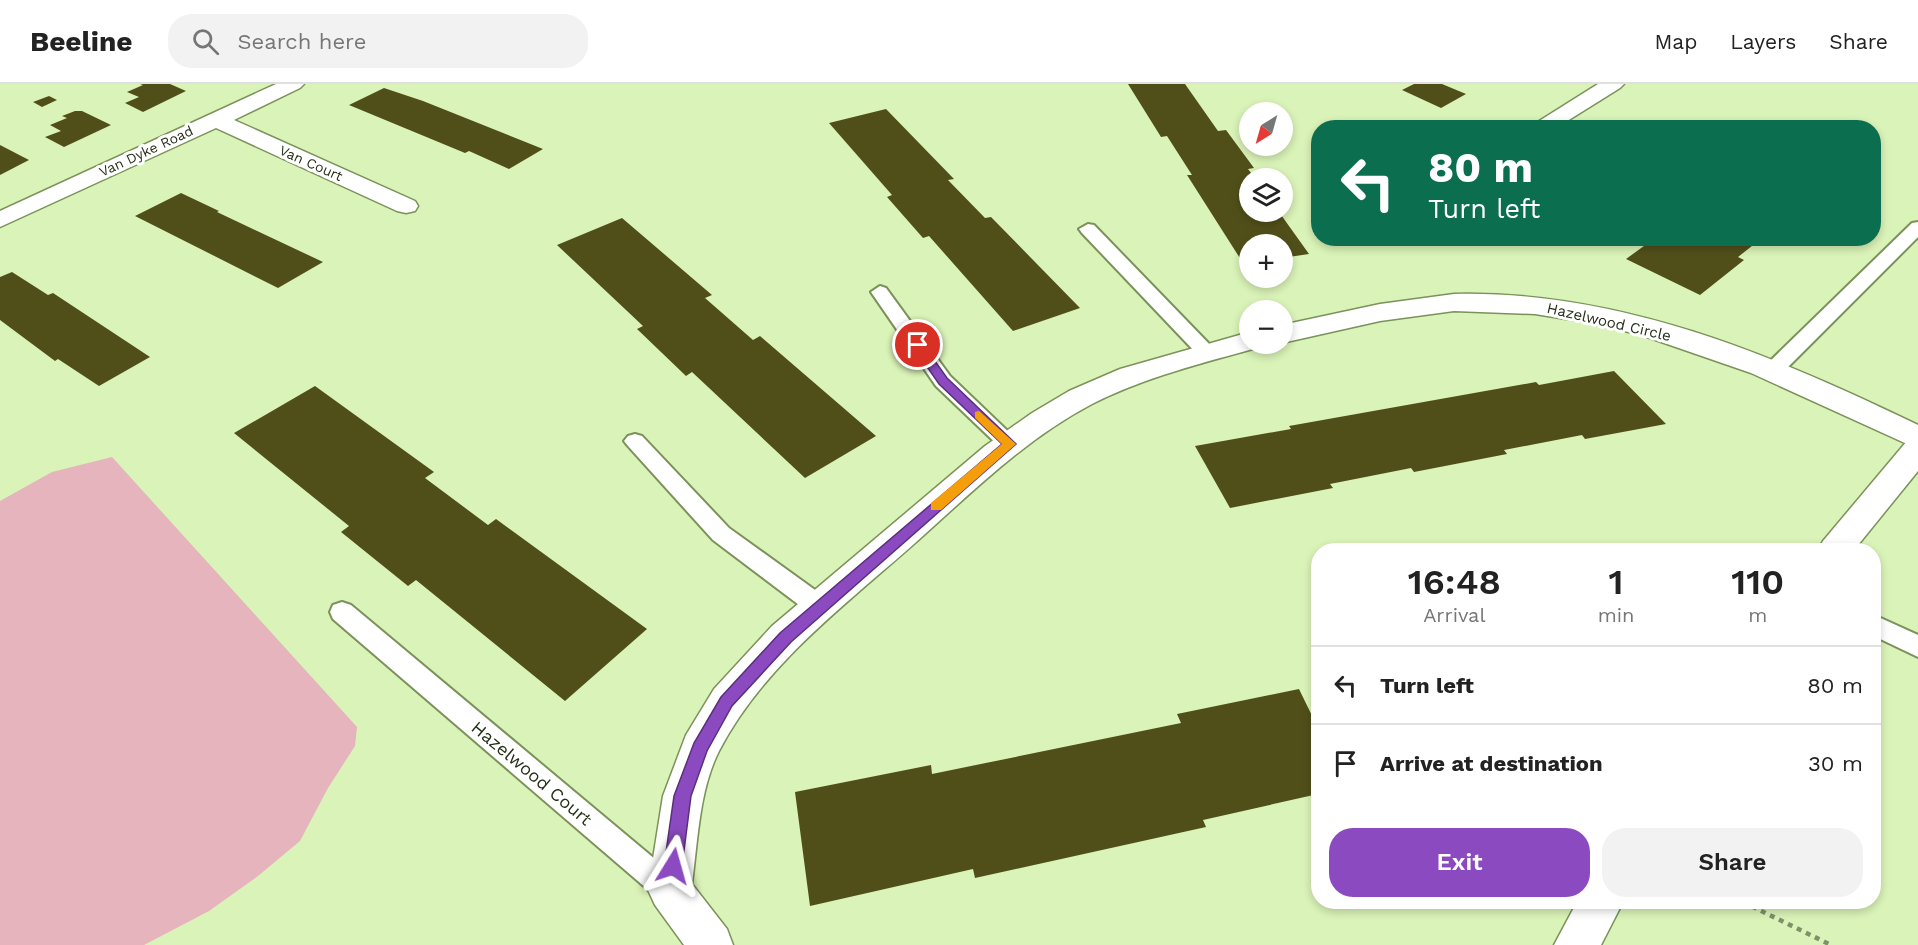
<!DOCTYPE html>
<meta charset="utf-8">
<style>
body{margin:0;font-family:"Work Sans",sans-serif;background:#f2f2f2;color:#222;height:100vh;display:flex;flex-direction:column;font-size:22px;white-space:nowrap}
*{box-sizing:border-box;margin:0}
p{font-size:20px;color:#767676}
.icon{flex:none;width:33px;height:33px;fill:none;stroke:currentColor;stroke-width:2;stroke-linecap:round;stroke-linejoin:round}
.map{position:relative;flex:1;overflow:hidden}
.drawer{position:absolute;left:1311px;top:459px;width:570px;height:366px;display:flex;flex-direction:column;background:#fff;border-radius:24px;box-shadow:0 3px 9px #0003}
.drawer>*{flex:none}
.banner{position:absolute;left:1311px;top:36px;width:570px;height:126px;border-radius:24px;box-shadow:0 3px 9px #0003;background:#0b6e4f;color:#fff;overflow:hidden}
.needle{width:39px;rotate:217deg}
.buttons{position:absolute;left:1239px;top:18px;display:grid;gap:12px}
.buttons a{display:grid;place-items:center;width:54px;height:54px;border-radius:50%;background:#fff;box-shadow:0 3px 9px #0003;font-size:30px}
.pin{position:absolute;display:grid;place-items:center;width:51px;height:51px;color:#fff;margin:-26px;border:3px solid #fff;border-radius:50%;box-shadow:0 2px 6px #0007}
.me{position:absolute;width:66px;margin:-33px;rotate:8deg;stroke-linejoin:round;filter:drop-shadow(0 0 4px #0008)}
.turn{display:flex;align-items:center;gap:21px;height:126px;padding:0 18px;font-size:27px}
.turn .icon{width:78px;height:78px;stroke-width:2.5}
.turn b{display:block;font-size:42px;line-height:51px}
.eta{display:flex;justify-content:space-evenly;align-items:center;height:102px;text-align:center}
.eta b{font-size:36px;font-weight:600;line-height:42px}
.action{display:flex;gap:12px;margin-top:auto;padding:12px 18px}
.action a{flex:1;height:69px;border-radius:24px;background:#8b4abf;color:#fff;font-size:24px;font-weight:600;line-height:69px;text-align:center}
.action a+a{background:#f2f2f2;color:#222}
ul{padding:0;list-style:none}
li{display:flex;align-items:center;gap:18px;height:78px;padding:0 18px;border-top:2px solid #e0e0e0}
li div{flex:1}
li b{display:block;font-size:22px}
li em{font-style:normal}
header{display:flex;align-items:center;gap:36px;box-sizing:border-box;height:84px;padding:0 30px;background:#fff;border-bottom:2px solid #e0e0e0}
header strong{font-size:28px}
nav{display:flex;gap:33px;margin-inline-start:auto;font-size:21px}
.search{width:420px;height:54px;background:#f2f2f2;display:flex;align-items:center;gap:15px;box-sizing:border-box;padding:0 21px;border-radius:24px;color:#767676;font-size:22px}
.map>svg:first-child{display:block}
</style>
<header>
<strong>Beeline</strong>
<div class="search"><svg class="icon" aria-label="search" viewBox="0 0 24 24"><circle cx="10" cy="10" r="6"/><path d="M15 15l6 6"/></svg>Search here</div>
<nav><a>Map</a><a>Layers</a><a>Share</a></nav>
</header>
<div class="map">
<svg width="1918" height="861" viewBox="0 0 1918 861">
<rect width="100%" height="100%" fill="#daf3b8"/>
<path fill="#e5b4bc" d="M 112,373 L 357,643 L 355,662 L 328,704 L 300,757 L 258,792 L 209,827 L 144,861 L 0,861 L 0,417 L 52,388 Z"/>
<g fill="#514f19">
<path d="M 140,0 L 170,0 L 186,7 L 143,28 L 125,19 L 139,13 L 127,8 L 143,1 Z"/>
<path d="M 1128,0 L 1185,0 L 1218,47 L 1226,46 L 1254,84 L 1248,85 L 1255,94 L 1250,94 L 1250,128 L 1279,128 L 1309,170 L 1282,174 L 1282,160 L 1250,160 L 1250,178 L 1243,179 L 1187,91 L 1192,91 L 1167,52 L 1161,53 Z"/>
<path d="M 1414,0 L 1442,0 L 1466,10 L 1441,24 L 1402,6 Z"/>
<path d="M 384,4 L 423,17 L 543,65 L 509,85 L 469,67 L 465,69 L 349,21 Z"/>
<path d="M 49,12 L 57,16 L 42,23 L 33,18 Z"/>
<path d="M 886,25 L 954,95 L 948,96 L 985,134 L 991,133 L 1080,224 L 1013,247 L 929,152 L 923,154 L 887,113 L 892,111 L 829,39 Z"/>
<path d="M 75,27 L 82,27 L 111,41 L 64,63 L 45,53 L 61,47 L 50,41 L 67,34 L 62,32 Z"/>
<path d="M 0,61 L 29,76 L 0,91 Z"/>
<path d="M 181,109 L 219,127 L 217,128 L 323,178 L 278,204 L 135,132 Z"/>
<path d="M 622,134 L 712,211 L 705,214 L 753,256 L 760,252 L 876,352 L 805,394 L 692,288 L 686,292 L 637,245 L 643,242 L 557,161 Z"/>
<path d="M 1655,154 L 1762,154 L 1738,173 L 1744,176 L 1700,211 L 1626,175 Z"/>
<path d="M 12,188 L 48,211 L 53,209 L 150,273 L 99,302 L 58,275 L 55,277 L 0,236 L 0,193 Z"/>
<path d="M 1614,287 L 1666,340 L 1585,355 L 1582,351 L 1504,366 L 1507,370 L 1414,388 L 1411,384 L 1330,400 L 1333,404 L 1230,424 L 1195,362 L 1291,345 L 1289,342 L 1536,298 L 1539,301 Z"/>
<path d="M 315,302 L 434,388 L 425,394 L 488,441 L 496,435 L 647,545 L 565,617 L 416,496 L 408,502 L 341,448 L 349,442 L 234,349 Z"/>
<path d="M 1299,605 L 1318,644 L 1318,710 L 1203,736 L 1206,743 L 975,794 L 973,785 L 810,822 L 795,708 L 931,681 L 932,690 L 1181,639 L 1177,630 Z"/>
</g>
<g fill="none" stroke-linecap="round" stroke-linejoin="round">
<defs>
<g id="lane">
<path d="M 1918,138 L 1918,153 L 1779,292 L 1765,292 L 1762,287 L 1765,282 L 1912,139 Z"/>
<path d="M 1088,140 L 1094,141 L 1214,265 L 1217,269 L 1214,273 L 1200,273 L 1082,149 L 1079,145 Z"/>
<path d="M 880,202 L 886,204 L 950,292 L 1017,356 L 1021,361 L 1017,366 L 1010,369 L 1003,366 L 936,302 L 871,208 Z"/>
<path d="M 635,350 L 642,352 L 729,444 L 829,516 L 832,523 L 829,530 L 820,533 L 811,530 L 713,456 L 628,362 L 624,357 L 628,352 Z"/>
<path d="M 342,518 L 351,521 L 680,796 L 685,806 L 680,816 L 670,821 L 660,816 L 333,535 L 330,528 L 333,521 Z"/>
<path d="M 1874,531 L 1918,551 L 1918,573 L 1874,552 Z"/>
</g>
<g id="street">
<path d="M 276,0 L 304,0 L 300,4 L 234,36 L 415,117 L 418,122 L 415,127 L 406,129 L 397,127 L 216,44 L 0,143 L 0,127 Z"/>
<path d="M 1598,0 L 1624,0 L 1620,4 L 1556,44 L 1528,44 Z"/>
<path d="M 1454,210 C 1618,206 1774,271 1918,341 L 1918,365 L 1751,289 L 1641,251 L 1591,239 L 1535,230 L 1454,227 L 1380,237 L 1282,259 L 1282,241 L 1380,220 Z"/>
<path d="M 1250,248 L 1250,260 L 1262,260 L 1260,263 C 1203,279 1145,293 1092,320 C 1025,355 970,410 914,460 C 844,522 763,582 719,667 C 699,707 698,756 692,800 L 727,845 L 733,861 L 684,861 L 655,821 L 648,806 L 663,712 L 686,651 L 714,605 L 772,542 L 985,362 L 1032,329 L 1069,307 L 1120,285 Z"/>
</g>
<g id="secondary">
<path d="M 1918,354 L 1918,387 L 1854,466 L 1818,466 L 1823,457 L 1907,357 Z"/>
<path d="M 1577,818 L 1623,818 L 1601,861 L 1554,861 Z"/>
</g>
</defs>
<use href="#lane" stroke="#7b925a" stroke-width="4"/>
<use href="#street" stroke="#7b925a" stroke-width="3"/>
<use href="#secondary" stroke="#7b925a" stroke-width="3"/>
<path stroke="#7f9168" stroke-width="4.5" stroke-dasharray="5 5" stroke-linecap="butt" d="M 1743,818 L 1831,861"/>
<use href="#lane" fill="#fff" fill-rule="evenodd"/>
<use href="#street" fill="#fff" fill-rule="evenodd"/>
<use href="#secondary" fill="#fff" fill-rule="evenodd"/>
</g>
<path fill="#8b4abf" stroke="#5a307c" stroke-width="1.5" d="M 918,258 L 922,259 L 947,294 L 1016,360 L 791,558 L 732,622 L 707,667 L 691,712 L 682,782 L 679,788 L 673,791 L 667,788 L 664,782 L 674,712 L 694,659 L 721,613 L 780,549 L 1002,360 L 939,300 L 912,261 Z"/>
<path fill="#f59e0b" d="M 979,327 L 1016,360 L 941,426 L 931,426 L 931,419 L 1002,360 L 975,334 L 975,328 Z"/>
<g text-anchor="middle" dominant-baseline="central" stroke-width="6" stroke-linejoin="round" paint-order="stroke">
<g font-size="14" fill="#263018" stroke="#fff">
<text transform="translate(146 67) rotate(-25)">Van Dyke Road</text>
<text transform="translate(311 79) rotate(24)">Van Court</text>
</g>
<g font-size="15" fill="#263018" stroke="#fff">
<text transform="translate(1609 238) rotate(13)">Hazelwood Circle</text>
</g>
<g font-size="18" fill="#263018" stroke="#fff">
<text transform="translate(532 689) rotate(40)">Hazelwood Court</text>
</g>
</g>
</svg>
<div class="buttons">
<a><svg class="needle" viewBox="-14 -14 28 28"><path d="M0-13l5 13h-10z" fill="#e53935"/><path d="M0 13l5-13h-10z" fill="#767676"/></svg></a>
<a><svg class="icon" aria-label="layers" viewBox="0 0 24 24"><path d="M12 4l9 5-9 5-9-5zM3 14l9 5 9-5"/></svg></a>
<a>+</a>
<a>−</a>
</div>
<div class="pin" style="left:918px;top:261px;background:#d93025"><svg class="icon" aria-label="arrive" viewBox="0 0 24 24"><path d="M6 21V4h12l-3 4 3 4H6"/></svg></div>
<svg class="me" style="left:673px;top:782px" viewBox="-20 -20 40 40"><path d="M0-17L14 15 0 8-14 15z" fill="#8b4abf" stroke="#fff" stroke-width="4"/></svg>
<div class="banner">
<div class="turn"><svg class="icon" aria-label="left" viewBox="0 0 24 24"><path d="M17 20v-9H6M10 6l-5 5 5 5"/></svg><div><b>80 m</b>Turn left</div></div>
</div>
<section class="drawer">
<div class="eta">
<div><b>16:48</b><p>Arrival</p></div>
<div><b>1</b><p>min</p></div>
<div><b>110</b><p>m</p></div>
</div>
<ul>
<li><svg class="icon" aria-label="left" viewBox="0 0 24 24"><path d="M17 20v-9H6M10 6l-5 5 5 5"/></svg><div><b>Turn left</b></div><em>80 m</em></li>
<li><svg class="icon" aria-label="arrive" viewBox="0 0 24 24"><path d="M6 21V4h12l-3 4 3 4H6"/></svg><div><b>Arrive at destination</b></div><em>30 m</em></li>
</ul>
<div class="action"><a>Exit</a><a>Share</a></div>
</section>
</div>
